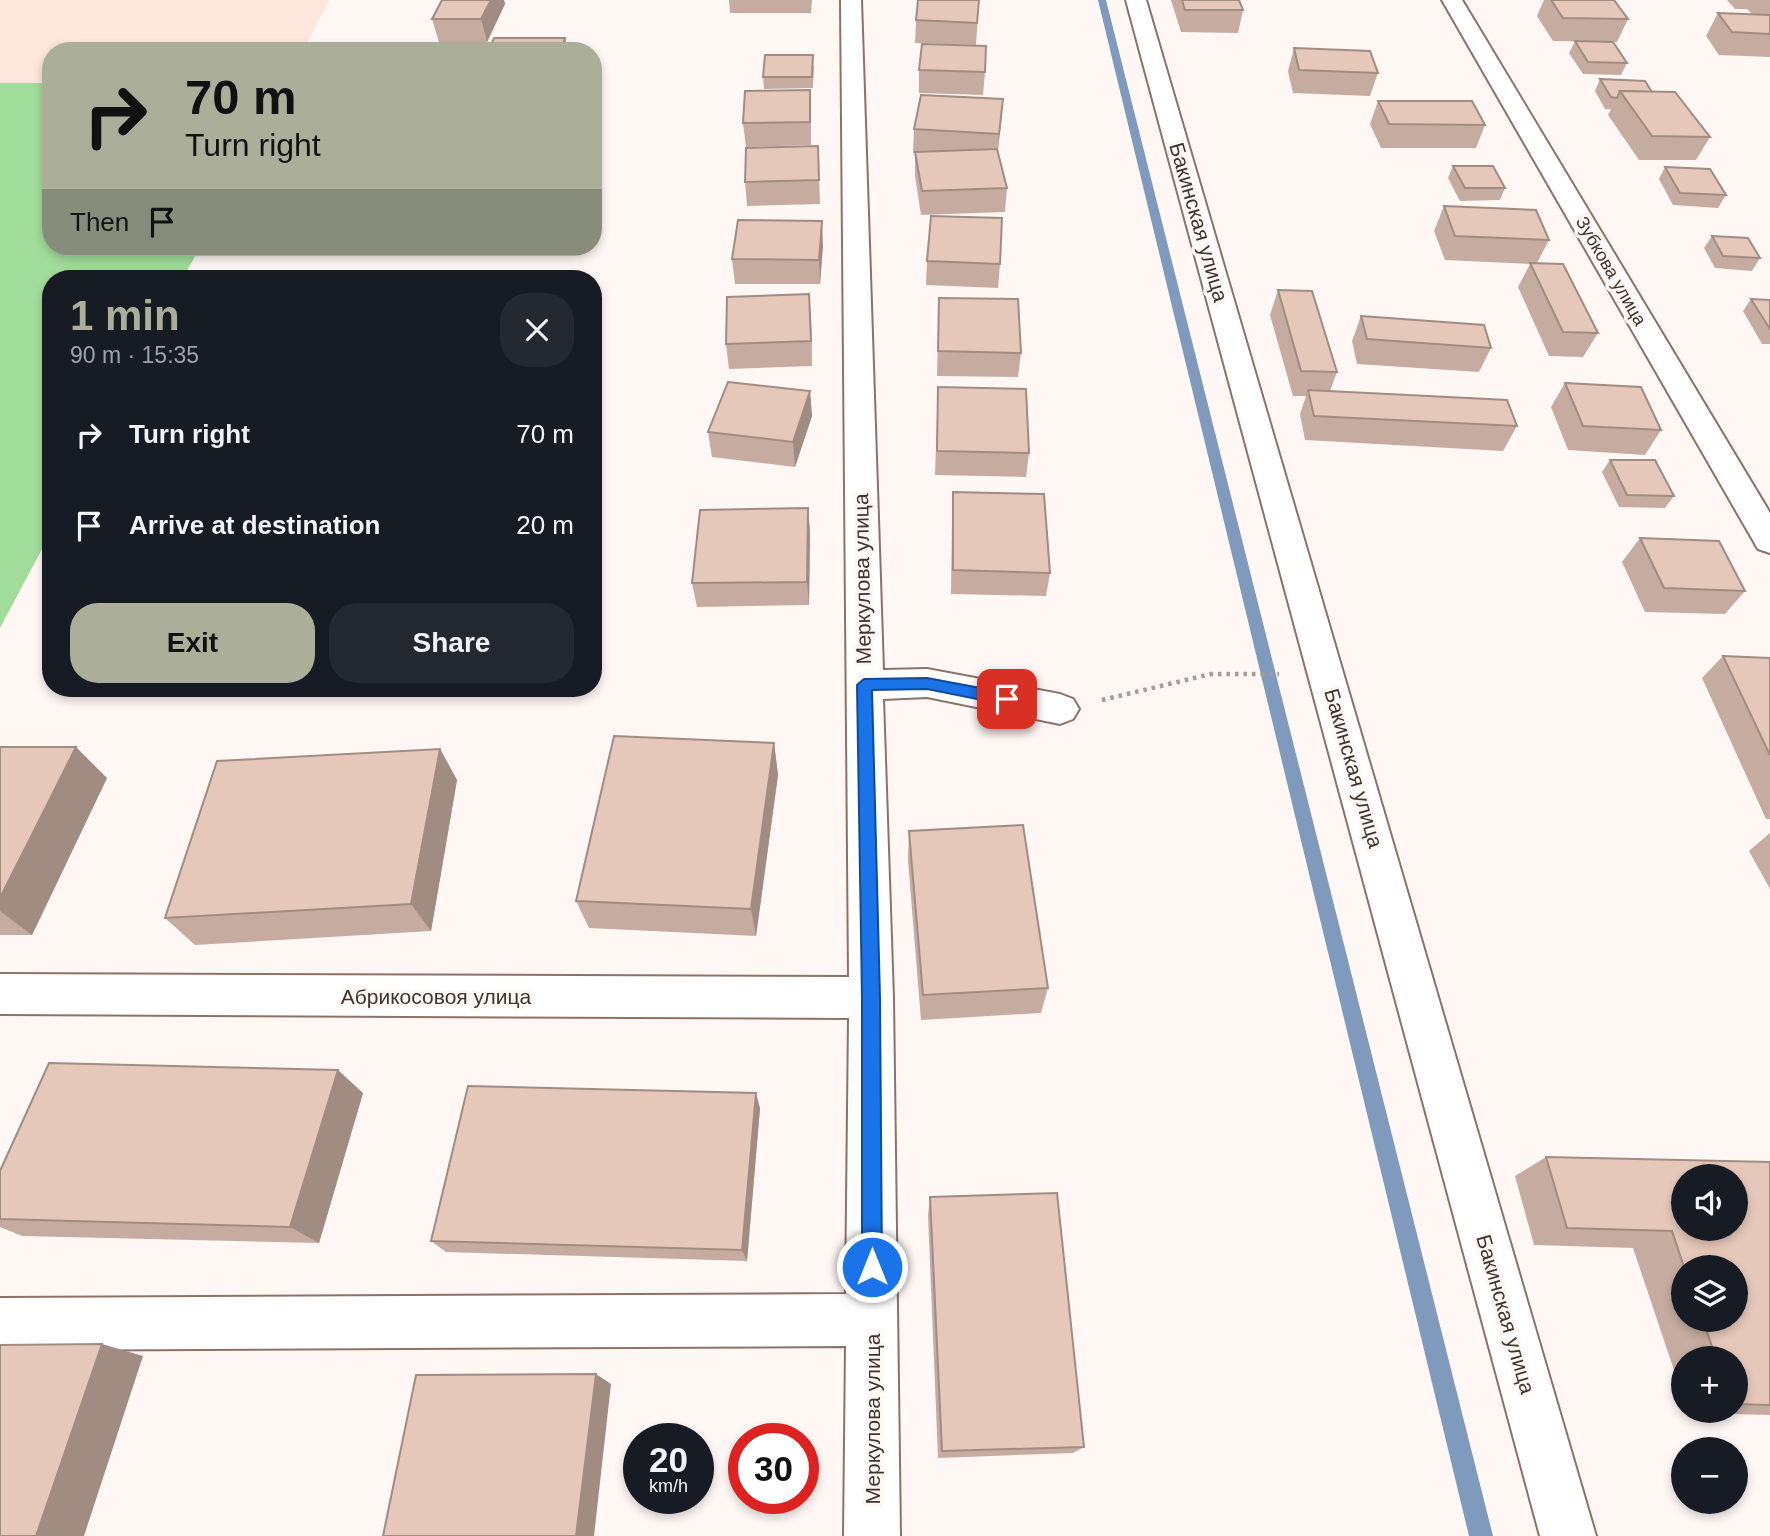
<!DOCTYPE html>
<meta charset="utf-8">
<style>
body{margin:0;font-family:Helvetica,sans-serif;background:#242831;color:#f1f3f6;height:100vh;display:flex;flex-direction:column;font-size:26px;white-space:nowrap}
*{box-sizing:border-box;margin:0}
p{font-size:23px;color:#9ea1a6}
.icon{flex:none;width:38px;height:38px;fill:none;stroke:currentColor;stroke-width:2;stroke-linecap:round;stroke-linejoin:round}
.map{position:relative;flex:1;overflow:hidden}
.sheet{position:absolute;left:42px;top:270px;width:560px;height:427px;display:flex;flex-direction:column;background:#171b24;border-radius:28px;box-shadow:0 4px 10px #0003}
.sheet>*{flex:none}
.guide{position:absolute;left:42px;top:42px;width:560px;height:214px;border-radius:28px;box-shadow:0 4px 10px #0003;background:#abaf9a;color:#111;overflow:hidden}
.fabs{position:absolute;left:1671px;top:1164px;display:grid;gap:14px}
.fabs a{display:grid;place-items:center;width:77px;height:77px;border-radius:50%;background:#171b24;box-shadow:0 4px 10px #0003;font-size:35px}
.speed{position:absolute;left:623px;top:1423px;display:flex;gap:14px;font-size:35px;font-weight:700;text-align:center}
.speed>*{display:grid;place-content:center;width:91px;height:91px;border-radius:50%;background:#171b24;box-shadow:0 4px 10px #0003;line-height:1}
.speed small{font-size:18px;font-weight:400}
.speed .limit{border:10px solid #d22;background:#fff;color:#111}
.pin{position:absolute;display:grid;place-items:center;width:60px;height:60px;color:#fff;margin:-30px;border-radius:14px;box-shadow:0 4px 10px #0006}
.me{position:absolute;width:77px;margin:-38px;rotate:0deg;stroke-linejoin:round;filter:drop-shadow(0 0 5px #0008)}
.turn{display:flex;align-items:center;gap:24px;height:147px;padding:0 28px;font-size:32px}
.turn .icon{width:91px;height:91px;stroke-width:2.5}
.turn b{display:block;font-size:49px;line-height:60px}
.then{display:flex;align-items:center;height:66px;padding:0 28px;background:#0003;gap:14px;font-size:26px}
.round{display:grid;place-items:center;flex:none;width:74px;height:74px;border-radius:28px;background:#242831}
.summary{display:flex;align-items:center;justify-content:space-between;height:119px;padding:0 28px}
h1{font-size:42px;font-weight:700;line-height:52px;color:#abaf9a}
.primary-button{display:flex;gap:14px;margin-top:auto;padding:14px 28px}
.primary-button a{flex:1;height:80px;border-radius:28px;background:#abaf9a;color:#111;font-size:28px;font-weight:700;line-height:80px;text-align:center}
.primary-button a+a{background:#242831;color:#f1f3f6}
ul{padding:0;list-style:none}
li{display:flex;align-items:center;gap:21px;height:91px;padding:0 28px}
li div{flex:1}
li b{display:block;font-size:26px}
li em{font-style:normal}
.map>svg:first-child{display:block}
</style>
<div class="map">
<svg width="1770" height="1536" viewBox="0 0 1770 1536">
<rect width="100%" height="100%" fill="#fef7f4"/>
<path fill="#fde6db" d="M 0,0 L 329,0 L 303,51 L 51,51 L 51,247 L 200,247 L 183,278 L 51,278 L 51,532 L 0,628 Z"/>
<path fill="#a1dd9a" d="M 0,83 L 51,83 L 51,247 L 200,247 L 183,278 L 51,278 L 51,532 L 0,628 Z"/>
<g fill="none" stroke-linecap="round" stroke-linejoin="round">
<path fill="#809abd" fill-rule="evenodd" d="M 1098,0 L 1106,0 L 1493,1536 L 1469,1536 Z"/>
<defs>
<g id="minor">
<path d="M 841,0 L 861,0 L 883,670 L 927,669 L 1060,694 L 1073,699 L 1079,709 L 1073,719 L 1060,724 L 927,697 L 883,699 L 893,998 L 900,1536 L 844,1536 L 846,1346 L 0,1350 L 0,1298 L 846,1294 L 849,1018 L 0,1014 L 0,974 L 849,977 Z"/>
<path d="M 1126,0 L 1146,0 L 1596,1536 L 1540,1536 Z"/>
<path d="M 1442,0 L 1462,0 L 1770,513 L 1770,553 L 1758,549 Z"/>
</g>
</defs>
<use href="#minor" stroke="#8d7266" stroke-width="4"/>
<path stroke="#a59c98" stroke-width="4.5" stroke-dasharray="3.5 5" stroke-linecap="butt" d="M 1102,700 L 1211,674 L 1279,674"/>
<use href="#minor" fill="#fff" fill-rule="evenodd"/>
</g>
<g fill="#c6aca0" fill-rule="evenodd">
<path d="M 442,0 L 504,0 L 505,4 L 487,42 L 439,42 L 432,19 Z"/>
<path d="M 729,0 L 812,0 L 811,13 L 730,13 Z"/>
<path d="M 979,0 L 976,45 L 915,43 L 916,20 Z"/>
<path d="M 1171,0 L 1239,0 L 1243,10 L 1238,33 L 1181,32 Z"/>
<path d="M 1544,0 L 1614,0 L 1628,19 L 1617,42 L 1553,41 L 1537,16 Z"/>
<path d="M 1727,0 L 1770,0 L 1770,57 L 1719,55 L 1706,36 L 1718,13 L 1752,14 L 1747,9 L 1735,9 Z"/>
<path d="M 1575,41 L 1627,63 L 1621,75 L 1583,74 L 1569,53 Z"/>
<path d="M 1294,48 L 1378,73 L 1370,96 L 1293,93 L 1288,71 Z"/>
<path d="M 814,66 L 813,88 L 764,89 L 763,77 Z"/>
<path d="M 919,70 L 985,72 L 983,95 L 919,93 Z"/>
<path d="M 1600,79 L 1652,92 L 1710,137 L 1696,160 L 1639,160 L 1608,115 L 1611,109 L 1605,109 L 1595,91 Z"/>
<path d="M 1003,99 L 998,151 L 1007,188 L 1005,212 L 921,215 L 915,176 L 915,153 L 913,153 L 914,129 Z"/>
<path d="M 1378,101 L 1485,125 L 1476,148 L 1381,148 L 1370,124 Z"/>
<path d="M 811,113 L 811,145 L 746,147 L 743,123 Z"/>
<path d="M 818,146 L 820,204 L 747,206 L 745,182 Z"/>
<path d="M 1453,166 L 1505,188 L 1500,200 L 1460,201 L 1448,178 Z"/>
<path d="M 1665,167 L 1726,195 L 1718,208 L 1673,205 L 1659,179 Z"/>
<path d="M 1444,206 L 1549,240 L 1537,263 L 1598,333 L 1583,357 L 1549,356 L 1518,287 L 1530,264 L 1445,260 L 1434,231 Z"/>
<path d="M 1712,236 L 1760,258 L 1752,271 L 1715,268 L 1704,248 Z"/>
<path d="M 823,245 L 820,284 L 735,284 L 732,259 Z"/>
<path d="M 927,261 L 1000,264 L 998,288 L 926,285 Z"/>
<path d="M 1278,290 L 1337,372 L 1330,391 L 1517,426 L 1503,451 L 1305,440 L 1300,414 L 1306,396 L 1293,396 L 1270,315 Z"/>
<path d="M 939,298 L 1021,353 L 1018,377 L 937,376 Z"/>
<path d="M 1751,299 L 1770,300 L 1770,344 L 1762,344 L 1743,311 Z"/>
<path d="M 1361,316 L 1491,348 L 1479,372 L 1357,364 L 1352,341 Z"/>
<path d="M 811,318 L 812,366 L 729,369 L 726,344 Z"/>
<path d="M 1565,383 L 1661,430 L 1645,455 L 1568,450 L 1551,407 Z"/>
<path d="M 938,387 L 1029,453 L 1026,477 L 935,475 Z"/>
<path d="M 810,391 L 812,416 L 795,467 L 712,457 L 708,432 Z"/>
<path d="M 1610,460 L 1674,496 L 1665,508 L 1619,507 L 1602,472 Z"/>
<path d="M 953,492 L 1050,573 L 1046,596 L 951,594 L 952,516 Z"/>
<path d="M 808,508 L 810,532 L 809,605 L 697,607 L 692,583 Z"/>
<path d="M 1640,538 L 1745,591 L 1725,614 L 1645,612 L 1622,562 Z"/>
<path d="M 1723,656 L 1770,658 L 1770,819 L 1766,819 L 1702,678 Z"/>
<path d="M 774,743 L 778,775 L 756,936 L 589,928 L 576,901 Z"/>
<path d="M 0,747 L 107,778 L 32,935 L 0,935 Z"/>
<path d="M 440,749 L 457,780 L 431,931 L 195,945 L 165,918 Z"/>
<path d="M 909,831 L 1048,988 L 1041,1013 L 921,1020 L 908,860 Z"/>
<path d="M 1770,833 L 1770,889 L 1749,851 Z"/>
<path d="M 363,1093 L 319,1243 L 22,1236 L 0,1227 L 0,1171 Z"/>
<path d="M 760,1108 L 747,1261 L 446,1252 L 431,1241 Z"/>
<path d="M 1546,1157 L 1770,1162 L 1770,1415 L 1688,1413 L 1687,1410 L 1736,1410 L 1736,1358 L 1684,1358 L 1684,1400 L 1633,1248 L 1534,1245 L 1515,1176 ZM 1684,1267 L 1736,1267 L 1736,1320 L 1684,1320 Z"/>
<path d="M 930,1197 L 1084,1447 L 1073,1453 L 938,1458 L 928,1215 Z"/>
</g>
<g fill="#a18c82">
<path d="M 491,0 L 504,0 L 505,4 L 487,42 L 481,19 Z"/>
<path d="M 565,38 L 568,51 L 561,51 Z"/>
<path d="M 1003,99 L 1001,123 L 997,157 L 999,134 Z"/>
<path d="M 822,221 L 823,245 L 820,284 L 819,260 Z"/>
<path d="M 809,294 L 811,318 L 812,366 L 811,341 Z"/>
<path d="M 810,391 L 812,416 L 795,467 L 793,442 Z"/>
<path d="M 808,508 L 810,532 L 809,605 L 807,582 Z"/>
<path d="M 774,743 L 778,775 L 756,936 L 751,909 Z"/>
<path d="M 76,747 L 107,778 L 32,935 L 0,911 L 0,898 Z"/>
<path d="M 440,749 L 457,780 L 431,931 L 411,904 Z"/>
<path d="M 338,1070 L 363,1093 L 319,1243 L 290,1227 Z"/>
<path d="M 756,1093 L 760,1108 L 747,1261 L 742,1250 Z"/>
<path d="M 102,1344 L 143,1356 L 84,1536 L 36,1536 Z"/>
<path d="M 596,1374 L 611,1384 L 594,1536 L 576,1536 Z"/>
</g>
<g fill="#e6c8ba" stroke="#a18c82" stroke-width="2" fill-rule="evenodd">
<path d="M 442,0 L 491,0 L 481,19 L 432,19 Z"/>
<path d="M 918,0 L 979,0 L 977,23 L 916,20 Z"/>
<path d="M 1182,0 L 1239,0 L 1243,10 L 1185,10 Z"/>
<path d="M 1551,0 L 1614,0 L 1628,19 L 1563,18 Z"/>
<path d="M 1718,13 L 1770,15 L 1770,34 L 1732,32 Z"/>
<path d="M 494,38 L 565,38 L 561,51 L 489,51 Z"/>
<path d="M 1575,41 L 1613,42 L 1627,63 L 1588,62 Z"/>
<path d="M 922,44 L 986,46 L 985,72 L 919,70 Z"/>
<path d="M 1294,48 L 1370,51 L 1378,73 L 1299,70 Z"/>
<path d="M 765,55 L 813,55 L 812,77 L 763,77 Z"/>
<path d="M 1600,79 L 1645,81 L 1652,92 L 1620,91 L 1617,98 L 1611,97 Z"/>
<path d="M 810,90 L 810,122 L 743,123 L 745,91 Z"/>
<path d="M 1620,91 L 1675,92 L 1710,137 L 1652,136 Z"/>
<path d="M 921,95 L 1003,99 L 999,134 L 914,129 Z"/>
<path d="M 1378,101 L 1472,101 L 1485,125 L 1389,124 Z"/>
<path d="M 818,146 L 819,180 L 745,182 L 746,148 Z"/>
<path d="M 997,149 L 1007,188 L 922,191 L 915,152 Z"/>
<path d="M 1453,166 L 1493,166 L 1505,188 L 1465,188 Z"/>
<path d="M 1665,167 L 1710,169 L 1726,195 L 1680,193 Z"/>
<path d="M 1444,206 L 1536,210 L 1549,240 L 1455,236 Z"/>
<path d="M 931,216 L 1002,218 L 1000,264 L 927,261 Z"/>
<path d="M 738,220 L 822,221 L 819,260 L 732,259 Z"/>
<path d="M 1712,236 L 1748,238 L 1760,258 L 1723,256 Z"/>
<path d="M 1530,263 L 1563,264 L 1598,333 L 1563,332 Z"/>
<path d="M 1278,290 L 1312,291 L 1337,372 L 1301,371 Z"/>
<path d="M 809,294 L 811,341 L 726,344 L 727,297 Z"/>
<path d="M 939,298 L 1018,299 L 1021,353 L 938,351 Z"/>
<path d="M 1751,299 L 1770,300 L 1770,329 Z"/>
<path d="M 1361,316 L 1484,325 L 1491,348 L 1367,339 Z"/>
<path d="M 728,382 L 810,391 L 793,442 L 708,432 Z"/>
<path d="M 1565,383 L 1641,387 L 1661,430 L 1583,426 Z"/>
<path d="M 938,387 L 1026,389 L 1029,453 L 937,451 Z"/>
<path d="M 1308,390 L 1507,400 L 1517,426 L 1314,416 Z"/>
<path d="M 1610,460 L 1655,460 L 1674,496 L 1627,495 Z"/>
<path d="M 953,492 L 1044,494 L 1050,573 L 953,570 Z"/>
<path d="M 808,508 L 807,582 L 692,583 L 700,510 Z"/>
<path d="M 1640,538 L 1719,541 L 1745,591 L 1664,588 Z"/>
<path d="M 1723,656 L 1770,658 L 1770,755 Z"/>
<path d="M 614,736 L 774,743 L 751,909 L 576,901 Z"/>
<path d="M 0,747 L 76,747 L 0,898 Z"/>
<path d="M 440,749 L 411,904 L 165,918 L 217,761 Z"/>
<path d="M 1023,825 L 1048,988 L 923,995 L 909,831 Z"/>
<path d="M 49,1063 L 338,1070 L 290,1227 L 0,1219 L 0,1171 Z"/>
<path d="M 468,1086 L 756,1093 L 742,1250 L 431,1241 Z"/>
<path d="M 1546,1157 L 1770,1162 L 1770,1405 L 1736,1404 L 1736,1358 L 1716,1358 L 1703,1320 L 1736,1320 L 1736,1267 L 1684,1267 L 1672,1231 L 1567,1228 ZM 1684,1176 L 1736,1176 L 1736,1228 L 1684,1228 Z"/>
<path d="M 1057,1193 L 1084,1447 L 942,1451 L 930,1197 Z"/>
<path d="M 102,1344 L 36,1536 L 0,1536 L 0,1345 Z"/>
<path d="M 596,1374 L 576,1536 L 383,1536 L 416,1375 Z"/>
</g>
<path fill="#1a73e8" stroke="#114b97" stroke-width="2" d="M 927,678 L 1007,693 L 1014,699 L 1007,705 L 927,689 L 872,690 L 880,998 L 882,1267 L 879,1274 L 872,1277 L 865,1274 L 862,1267 L 862,998 L 857,685 L 864,679 Z"/>
<g text-anchor="middle" dominant-baseline="central" stroke-width="7" stroke-linejoin="round" paint-order="stroke">
<g font-size="18" fill="#3f342e" stroke="#fef7f4">
<text transform="translate(1611 271) rotate(60)">Зубкова улица</text>
</g>
<g font-size="21" fill="#3f342e" stroke="#fef7f4">
<text transform="translate(1199 222) rotate(74)">Бакинская улица</text>
<text transform="translate(862 579) rotate(-91)">Меркулова улица</text>
<text transform="translate(1354 768) rotate(74)">Бакинская улица</text>
<text x="436" y="996">Абрикосовоя улица</text>
<text transform="translate(1506 1314) rotate(74)">Бакинская улица</text>
<text transform="translate(872 1419) rotate(-90)">Меркулова улица</text>
</g>
</g>
</svg>
<div class="fabs">
<a><svg class="icon" aria-label="sound" viewBox="0 0 24 24"><path d="M4 9h4l5-4v14l-5-4H4zM17 9q2 3 0 6"/></svg></a>
<a><svg class="icon" aria-label="layers" viewBox="0 0 24 24"><path d="M12 4l9 5-9 5-9-5zM3 14l9 5 9-5"/></svg></a>
<a>+</a>
<a>−</a>
</div>
<div class="speed"><div>20<small>km/h</small></div><div class="limit">30</div></div>
<div class="pin" style="left:1007px;top:699px;background:#d93025"><svg class="icon" aria-label="arrive" viewBox="0 0 24 24"><path d="M6 21V4h12l-3 4 3 4H6"/></svg></div>
<svg class="me" style="left:872px;top:1267px" viewBox="-20 -20 40 40"><circle r="17" fill="#1a73e8" stroke="#fff" stroke-width="3"/><path d="M0-11L8 9 0 5-8 9z" fill="#fff"/></svg>
<div class="guide">
<div class="turn"><svg class="icon" aria-label="right" viewBox="0 0 24 24"><path d="M7 20v-9h11M14 6l5 5-5 5"/></svg><div><b>70 m</b>Turn right</div></div>
<div class="then">Then<svg class="icon" aria-label="arrive" viewBox="0 0 24 24"><path d="M6 21V4h12l-3 4 3 4H6"/></svg></div>
</div>
<section class="sheet">
<div class="summary"><div><h1>1 min</h1><p>90 m · 15:35</p></div><a class="round"><svg class="icon" aria-label="close" viewBox="0 0 24 24"><path d="M6 6l12 12M18 6L6 18"/></svg></a></div>
<ul>
<li><svg class="icon" aria-label="right" viewBox="0 0 24 24"><path d="M7 20v-9h11M14 6l5 5-5 5"/></svg><div><b>Turn right</b></div><em>70 m</em></li>
<li><svg class="icon" aria-label="arrive" viewBox="0 0 24 24"><path d="M6 21V4h12l-3 4 3 4H6"/></svg><div><b>Arrive at destination</b></div><em>20 m</em></li>
</ul>
<div class="primary-button"><a>Exit</a><a>Share</a></div>
</section>
</div>
